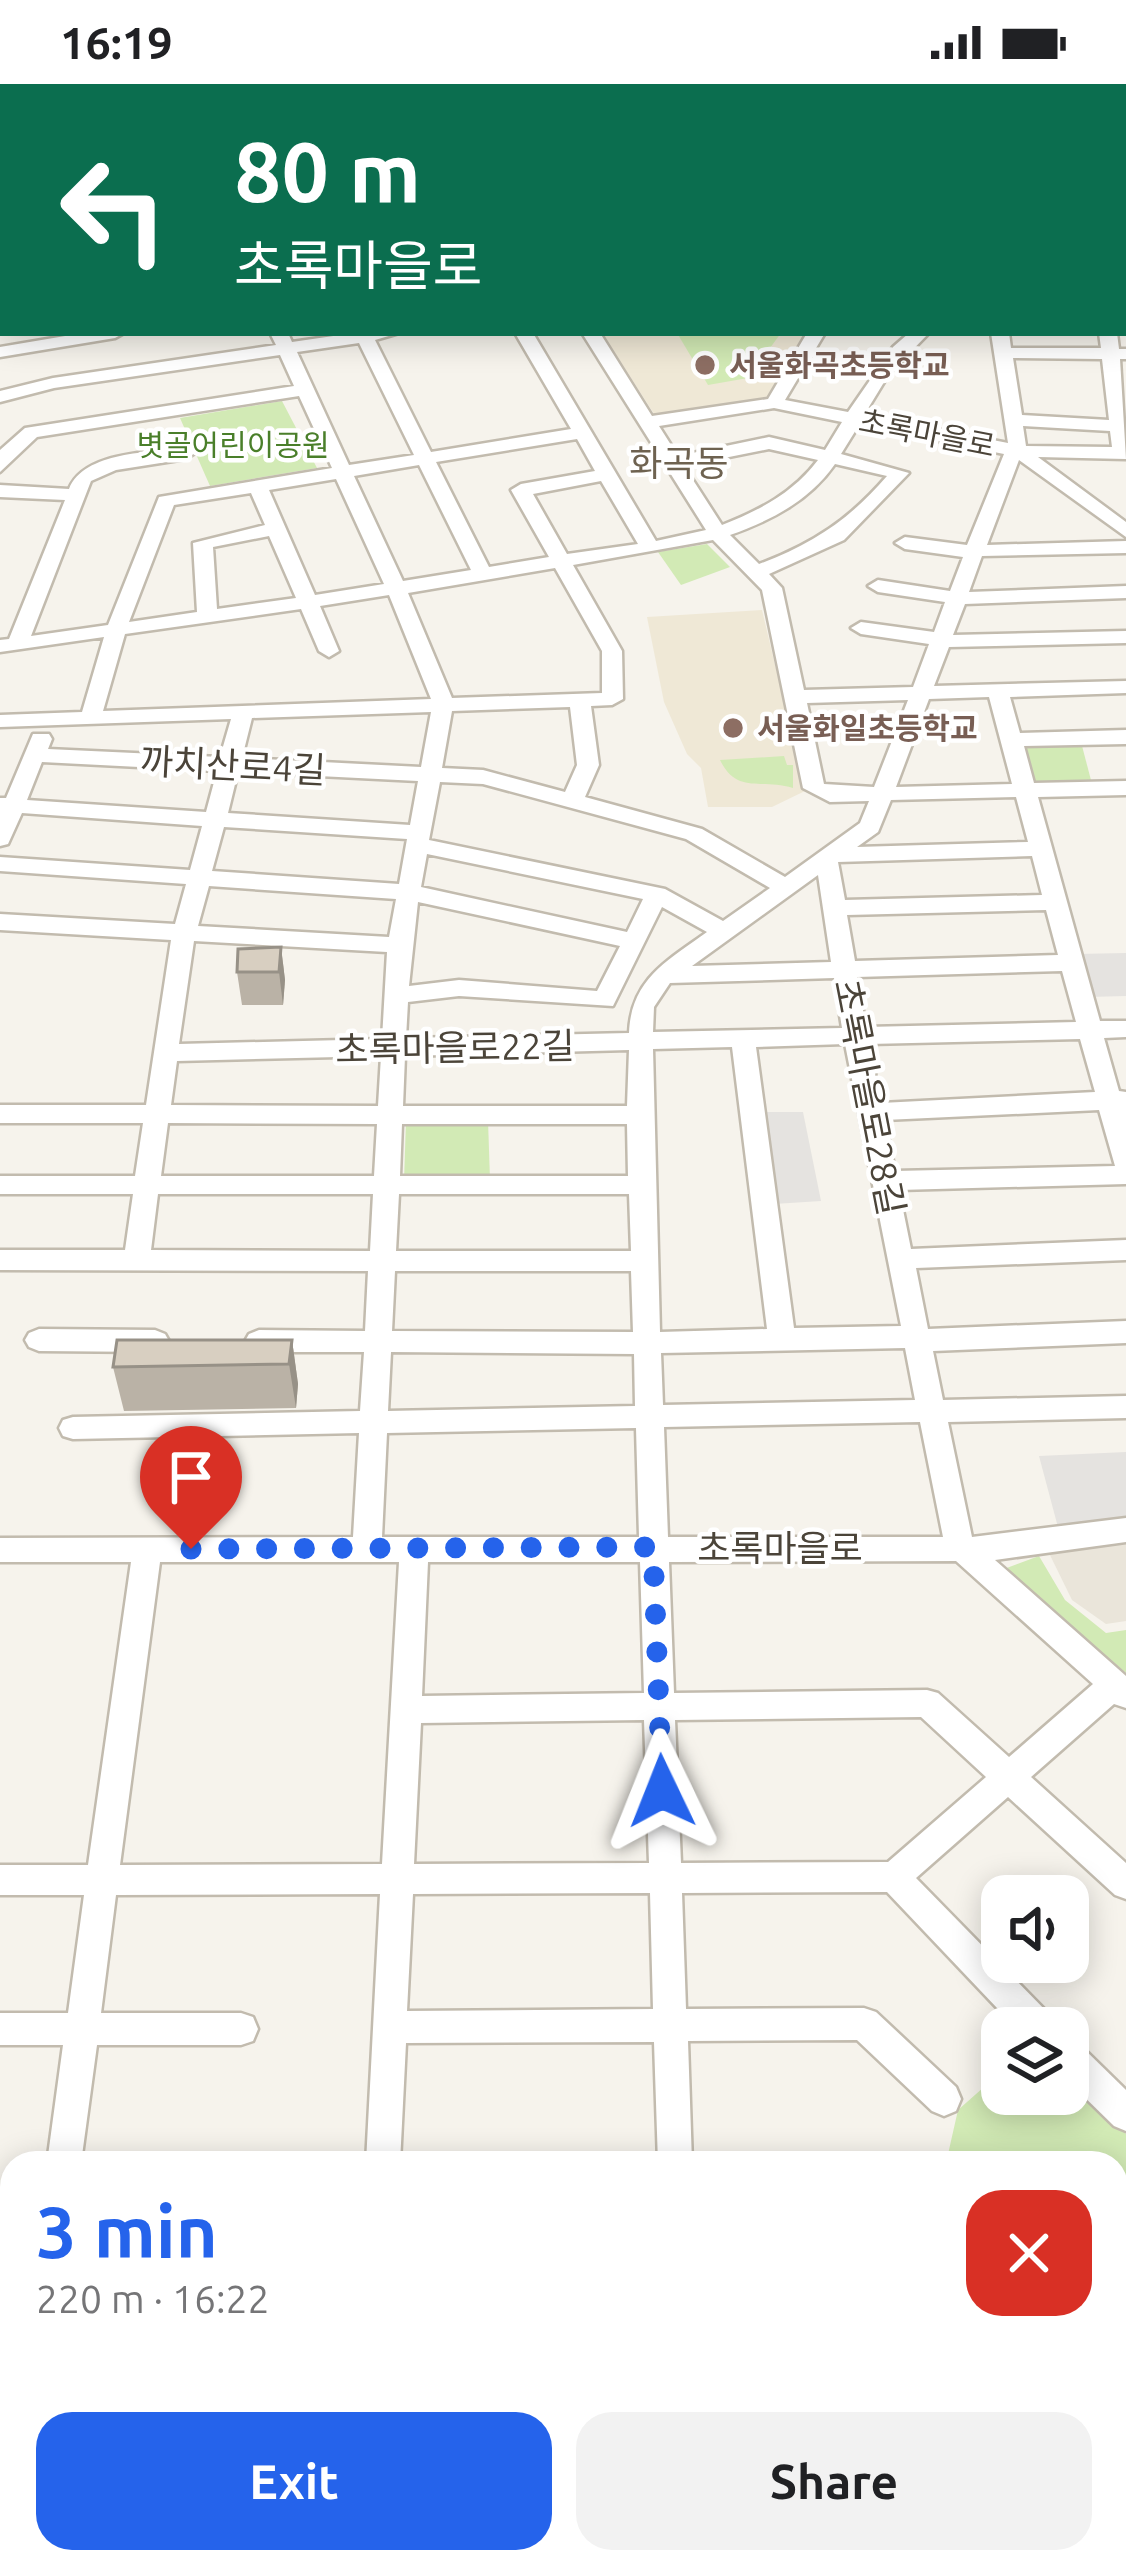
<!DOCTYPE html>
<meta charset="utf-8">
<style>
body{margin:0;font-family:Ubuntu,"Noto Sans KR",sans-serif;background:#f2f2f2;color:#202124;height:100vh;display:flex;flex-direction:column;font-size:45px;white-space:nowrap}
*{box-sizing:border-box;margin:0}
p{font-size:39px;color:#757577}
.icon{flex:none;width:66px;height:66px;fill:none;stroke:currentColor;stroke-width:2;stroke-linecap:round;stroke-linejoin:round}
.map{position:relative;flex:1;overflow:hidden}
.panel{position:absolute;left:0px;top:2067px;width:1128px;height:423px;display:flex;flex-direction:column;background:#fff;border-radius:36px 36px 0 0;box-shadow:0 6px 30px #0003}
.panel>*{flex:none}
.top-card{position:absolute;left:0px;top:0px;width:1128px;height:252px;box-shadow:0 6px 30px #0003;background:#0b6e4f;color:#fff;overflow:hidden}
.tools{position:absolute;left:981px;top:1791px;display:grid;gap:24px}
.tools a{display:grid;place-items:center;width:108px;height:108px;border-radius:24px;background:#fff;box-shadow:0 6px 30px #0003;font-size:60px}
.pin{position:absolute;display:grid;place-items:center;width:102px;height:102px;color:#fff;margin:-123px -51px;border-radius:50% 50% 50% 0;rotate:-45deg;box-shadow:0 0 12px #0007}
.pin .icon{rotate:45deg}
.me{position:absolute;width:132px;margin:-66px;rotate:358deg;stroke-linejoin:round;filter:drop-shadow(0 0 9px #0008)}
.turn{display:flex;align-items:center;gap:42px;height:252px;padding:0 36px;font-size:54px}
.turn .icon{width:156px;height:156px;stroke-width:2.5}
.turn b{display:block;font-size:84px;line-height:102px}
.round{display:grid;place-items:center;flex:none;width:126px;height:126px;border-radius:36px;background:#f2f2f2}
.head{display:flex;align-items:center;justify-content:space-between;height:204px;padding:0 36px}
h1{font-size:72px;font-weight:600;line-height:90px;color:#2563eb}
.cta{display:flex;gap:24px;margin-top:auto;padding:24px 36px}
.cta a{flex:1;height:138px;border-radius:36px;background:#2563eb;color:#fff;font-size:48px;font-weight:600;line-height:138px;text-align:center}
.cta a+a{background:#f2f2f2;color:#202124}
.status{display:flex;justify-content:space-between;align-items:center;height:84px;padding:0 60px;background:#fff;direction:ltr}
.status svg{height:33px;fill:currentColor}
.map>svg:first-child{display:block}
</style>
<div class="status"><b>16:19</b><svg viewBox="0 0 49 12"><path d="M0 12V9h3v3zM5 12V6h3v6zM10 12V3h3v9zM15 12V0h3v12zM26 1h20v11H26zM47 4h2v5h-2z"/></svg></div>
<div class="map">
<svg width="1126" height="2488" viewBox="0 0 1126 2488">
<rect width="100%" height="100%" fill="#f6f3ec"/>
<path fill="#eae5da" d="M 1126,1454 L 1126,1537 L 1106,1540 L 1072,1516 L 1048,1467 Z"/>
<g fill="#efe8d6">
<path d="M 602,249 L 808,249 L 768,313 L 656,333 Z"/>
<path d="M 762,526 L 805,707 L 772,723 L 708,723 L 701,684 L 687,670 L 664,618 L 647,533 Z"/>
</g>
<g fill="#d2eab5">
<path d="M 677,249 L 781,249 L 748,294 L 708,301 Z"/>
<path d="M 282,317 L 317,384 L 210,402 L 180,334 Z"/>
<path d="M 707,460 L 730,483 L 681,501 L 658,468 Z"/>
<path d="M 1081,658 L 1092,700 L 1033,701 L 1023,659 Z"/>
<path d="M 784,672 L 787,681 L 793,681 L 793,704 C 761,694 737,711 720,676 Z"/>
<path d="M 488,1036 L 490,1096 L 404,1097 L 406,1037 Z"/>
<path d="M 1039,1472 L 1065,1516 L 1106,1549 L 1126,1546 L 1126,1589 L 1004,1485 Z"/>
<path d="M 1002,1987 L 1002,2010 L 1068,2010 L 1068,1992 L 1126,2050 L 1126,2147 L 1116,2157 L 1116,2079 L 946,2079 L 958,2026 Z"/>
</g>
<g fill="#e5e3e0">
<path d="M 1126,869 L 1126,912 L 1088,913 L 1076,870 Z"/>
<path d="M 760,1028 L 803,1028 L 821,1117 L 774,1120 Z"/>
<path d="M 1126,1368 L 1126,1436 L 1059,1447 L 1039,1372 Z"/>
</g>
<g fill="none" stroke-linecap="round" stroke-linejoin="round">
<defs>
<g id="minor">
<path d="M 168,0 L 185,0 L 187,3 L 171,3 Z"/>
<path d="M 207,0 L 225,0 L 205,3 Z"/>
<path d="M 765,0 L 789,0 L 763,3 Z"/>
<path d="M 858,0 L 877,0 L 879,3 L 861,3 Z"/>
<path d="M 1016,0 L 1035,0 L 1037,3 L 1019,3 Z"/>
<path d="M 1119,0 L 1126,0 L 1126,8 L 1125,3 L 1117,3 Z"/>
<path d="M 1125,49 L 1126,50 L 1126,60 L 1125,59 Z"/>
<path d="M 3,69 L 3,79 L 0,80 L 0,70 Z"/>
<rect x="1125" y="82" width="1" height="10"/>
<path d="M 3,111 L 3,121 L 0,122 L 0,112 Z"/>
<rect x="1125" y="183" width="1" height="10"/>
<path d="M 3,222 L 3,232 L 0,233 L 0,223 Z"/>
<rect x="1125" y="227" width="1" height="10"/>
<path d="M 83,249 L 124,249 L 115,254 L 0,273 L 0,263 Z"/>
<path d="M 270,249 L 288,249 L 292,258 L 354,249 L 399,249 L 375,256 L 431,368 L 571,345 L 515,249 L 533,249 L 656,457 L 706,446 L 582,249 L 600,249 L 652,332 L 768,315 L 807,249 L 825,249 L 785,316 L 848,328 L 893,263 L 909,249 L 929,249 L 889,290 L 864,331 L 1008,359 L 991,249 L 1009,249 L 1011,264 L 1101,264 L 1099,249 L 1117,249 L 1119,265 L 1126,265 L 1126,275 L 1120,275 L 1126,375 L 1038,373 L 1126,438 L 1126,453 L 1019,376 L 987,461 L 1126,457 L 1126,469 L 982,472 L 969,508 L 1126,502 L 1126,514 L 965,520 L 953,551 L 1126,547 L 1126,559 L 949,563 L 934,602 L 1126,597 L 1126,609 L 1010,613 L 1020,649 L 1126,646 L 1126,660 L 1024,662 L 1034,699 L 1126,697 L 1126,711 L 1038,713 L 1100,937 L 1126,937 L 1126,953 L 1104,954 L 1119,1007 L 1126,1008 L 1126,1100 L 899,1106 L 911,1165 L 1126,1156 L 1126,1176 L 916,1184 L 928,1245 L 1126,1237 L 1126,1259 L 933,1267 L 943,1316 L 1126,1312 L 1126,1334 L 948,1338 L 972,1453 L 1126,1434 L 1126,1458 L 995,1476 L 1126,1592 L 1126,1624 L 1114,1620 L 1031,1693 L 1126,1779 L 1126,1815 L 1115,1811 L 1008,1713 L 916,1794 L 1051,1932 L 1056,1944 L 1016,1944 L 887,1808 L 682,1809 L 686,1925 L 864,1924 L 876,1928 L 956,2003 L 961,2015 L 956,2027 L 944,2032 L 932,2027 L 857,1956 L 688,1957 L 692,2079 L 658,2079 L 654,1958 L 406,1959 L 400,2079 L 366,2079 L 380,1810 L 116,1811 L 101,1929 L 241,1929 L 253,1933 L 258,1945 L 253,1957 L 241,1961 L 97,1961 L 81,2079 L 47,2079 L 63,1961 L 0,1961 L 0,1929 L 68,1929 L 84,1811 L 0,1811 L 0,1781 L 88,1781 L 131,1478 L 0,1478 L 0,1454 L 353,1453 L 359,1349 L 73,1355 L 63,1352 L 59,1344 L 63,1336 L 73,1333 L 360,1327 L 364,1268 L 259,1268 L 249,1264 L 245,1257 L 249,1250 L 259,1246 L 365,1247 L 368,1187 L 0,1186 L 0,1166 L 125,1166 L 133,1110 L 0,1110 L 0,1092 L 135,1092 L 143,1039 L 0,1039 L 0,1021 L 146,1021 L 171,856 L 0,846 L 0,830 L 175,840 L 186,800 L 0,787 L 0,773 L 190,786 L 202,742 L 22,729 L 8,760 L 0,762 L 0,714 L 6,714 L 33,650 L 49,650 L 52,655 L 48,665 L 220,673 L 231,635 L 0,643 L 0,631 L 82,628 L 104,553 L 0,568 L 0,556 L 9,555 L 65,416 L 0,413 L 0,401 L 69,405 C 84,367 151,369 186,363 L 195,369 L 186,375 L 116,386 L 91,397 L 31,552 L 108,541 L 159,413 L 332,384 L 299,312 L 37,353 L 0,388 L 0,366 L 25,344 L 294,302 L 280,271 L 54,304 L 0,318 L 0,307 L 53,294 L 276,261 ZM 359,259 L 414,371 L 349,381 L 297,268 ZM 1013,274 L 1102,275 L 1109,336 L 1022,331 ZM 774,324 L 842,338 L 825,366 L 769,353 L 678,372 L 659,342 ZM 859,341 L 1004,370 L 967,461 L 905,453 L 895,459 L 905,465 L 963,473 L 950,507 L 878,496 L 868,502 L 878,508 L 945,518 L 934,548 L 861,538 L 851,544 L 861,550 L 929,560 L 913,603 L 804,606 L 782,504 L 769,490 L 844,456 L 909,389 L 841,370 ZM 1023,342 L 1110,347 L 1112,363 L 1026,362 ZM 577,355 L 595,387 L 521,400 L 511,406 L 549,473 L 489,483 L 436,378 ZM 769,365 L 818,376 C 793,409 760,426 722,441 L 684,382 ZM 835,380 L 887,392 C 850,435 813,460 759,480 L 730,451 C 772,436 809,417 835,380 ZM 419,381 L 471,486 L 403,497 L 354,392 ZM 336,395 L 384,500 L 315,511 L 269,406 ZM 601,397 L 638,460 L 567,470 L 533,410 ZM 251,409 L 265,441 L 193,459 L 197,528 L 129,538 L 174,421 ZM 269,452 L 296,514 L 217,525 L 213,463 ZM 713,456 L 762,506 L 803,704 L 830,718 L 869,717 L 860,739 L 785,793 L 702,745 L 585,713 L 599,681 L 591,622 L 612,621 L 623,615 L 622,567 L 573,481 ZM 555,484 L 602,567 L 602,609 L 452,614 L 408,509 ZM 389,511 L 431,615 L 103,627 L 125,550 L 301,525 L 319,567 L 329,573 L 339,567 L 320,522 ZM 989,613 L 1012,700 L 896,703 L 929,615 ZM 908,616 L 874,703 L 824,700 L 807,619 ZM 570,623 L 577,681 L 565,708 L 483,686 L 442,684 L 452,627 ZM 431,628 L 421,683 L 242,674 L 252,634 ZM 42,678 L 217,687 L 206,728 L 27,716 ZM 238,688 L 418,697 L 410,741 L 228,729 ZM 440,698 L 483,700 L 686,755 L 770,804 L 723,837 L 665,805 L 429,756 ZM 1016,713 L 1028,758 L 857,763 L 878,748 L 891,716 ZM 224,743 L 407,755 L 399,800 L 212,787 ZM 427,770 L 643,815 L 627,848 L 421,803 ZM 1032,772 L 1042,811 L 845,816 L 838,778 ZM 818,791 L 831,878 L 692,882 ZM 209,802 L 396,815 L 389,853 L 198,842 ZM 418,818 L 620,862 L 597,907 L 459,896 L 409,902 ZM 662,823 L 707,848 C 667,877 631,895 629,949 L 406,954 L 408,918 L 459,912 L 613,922 ZM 1046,826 L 1058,871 L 855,877 L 847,831 ZM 194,857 L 387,868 L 382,955 L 179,960 ZM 1062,887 L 1076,938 L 866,943 L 857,893 ZM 834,894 L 842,944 L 653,948 L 654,923 L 670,899 ZM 1080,955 L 1095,1008 L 881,1019 L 869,960 ZM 845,960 L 901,1242 L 794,1244 L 756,963 ZM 732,963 L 767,1245 L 660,1248 L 653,965 ZM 629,966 L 627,1022 L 403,1022 L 405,972 ZM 381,972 L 378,1022 L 171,1021 L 177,977 ZM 1099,1026 L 1115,1082 L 895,1087 L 885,1036 ZM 168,1039 L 377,1040 L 374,1092 L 161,1092 ZM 402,1040 L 627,1040 L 628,1092 L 400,1092 ZM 158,1110 L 373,1110 L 370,1167 L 151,1166 ZM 399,1110 L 629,1110 L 631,1167 L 396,1167 ZM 395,1187 L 631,1187 L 633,1248 L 392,1247 ZM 905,1264 L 915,1316 L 663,1321 L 661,1269 ZM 391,1268 L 634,1270 L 635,1322 L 388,1327 ZM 920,1338 L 943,1453 L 668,1453 L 664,1343 ZM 636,1344 L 639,1453 L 382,1453 L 387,1349 ZM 956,1477 L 1093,1600 L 1009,1673 L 938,1609 L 927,1606 L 674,1609 L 669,1478 ZM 160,1478 L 399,1478 L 382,1780 L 120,1781 ZM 428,1478 L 640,1478 L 644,1609 L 422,1612 ZM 921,1633 L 986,1693 L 888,1778 L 681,1779 L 675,1636 ZM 644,1636 L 649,1779 L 414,1780 L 421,1639 ZM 650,1809 L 653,1925 L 407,1927 L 413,1810 Z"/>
<path d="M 39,1245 L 155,1246 L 165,1250 L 169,1257 L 165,1264 L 155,1268 L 39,1267 L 29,1263 L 25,1256 L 29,1249 Z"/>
<path d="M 1068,1956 L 1080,1961 L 1126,2006 L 1126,2047 L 1114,2042 L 1068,1997 Z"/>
<path d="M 1126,2155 L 1126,2197 L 1116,2201 L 1116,2159 Z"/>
<rect x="0" y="2263" width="12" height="36"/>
<path d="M 1116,2429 L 1126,2433 L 1126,2471 L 1116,2467 Z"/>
<path d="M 12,2459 L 12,2478 L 32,2478 L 30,2488 L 0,2488 L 0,2464 Z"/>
<rect x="347" y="2478" width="38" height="10"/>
<path d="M 599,2478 L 637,2478 L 633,2488 L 595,2488 Z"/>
<path d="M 997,2478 L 1035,2478 L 1033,2488 L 995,2488 Z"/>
</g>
<rect id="major" x="0" y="170" width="3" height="12"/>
</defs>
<use href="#minor" stroke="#c2bbae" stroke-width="5"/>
<use href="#major" stroke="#e6c16a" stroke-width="5"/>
<use href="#minor" fill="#fff" fill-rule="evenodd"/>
<use href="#major" fill="#ffe39c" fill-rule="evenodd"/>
</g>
<g fill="#bab2a6">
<path d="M 281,863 L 285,896 L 283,921 L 242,921 L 237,888 Z"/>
<path d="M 292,1256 L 298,1300 L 296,1324 L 124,1327 L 113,1283 Z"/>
</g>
<g fill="#979187">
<path d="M 281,863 L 285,896 L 283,921 L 279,888 Z"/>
<path d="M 292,1256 L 298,1300 L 296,1324 L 289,1280 Z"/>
</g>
<g fill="#d8cfc1" stroke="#979187" stroke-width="3">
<path d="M 281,863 L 279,888 L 237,888 L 238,865 Z"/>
<path d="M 117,1256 L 292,1256 L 289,1280 L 113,1283 Z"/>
</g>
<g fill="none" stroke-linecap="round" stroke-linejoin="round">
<path stroke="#2563eb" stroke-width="21" stroke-dasharray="0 37.8" d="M 191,1465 L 653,1463 L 662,1707"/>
</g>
<g fill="#8d6e63" stroke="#fff" stroke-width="4.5">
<circle cx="705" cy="281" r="12"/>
<circle cx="733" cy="644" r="12"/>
</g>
<g text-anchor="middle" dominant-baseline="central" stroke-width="9" stroke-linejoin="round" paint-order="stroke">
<g font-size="30" font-weight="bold" fill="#785e54" stroke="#fff" text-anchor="start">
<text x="729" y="281">서울화곡초등학교</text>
<text x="757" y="644">서울화일초등학교</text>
</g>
<g font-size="30" fill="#4b4439" stroke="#fff">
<text transform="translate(927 349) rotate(11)">초록마을로</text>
</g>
<g font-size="30" fill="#4a7f2a" stroke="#fff">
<text x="233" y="361">볏골어린이공원</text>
</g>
<g font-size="36" fill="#6e6250" stroke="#fff">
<text x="679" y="378">화곡동</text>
</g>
<g font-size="36" fill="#4b4439" stroke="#fff">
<text transform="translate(233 681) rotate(3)">까치산로4길</text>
<text transform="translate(455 963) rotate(-1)">초록마을로22길</text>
<text transform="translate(870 1013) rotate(79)">초록마을로28길</text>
<text x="780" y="1463">초록마을로</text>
</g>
</g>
</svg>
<div class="tools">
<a><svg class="icon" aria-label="sound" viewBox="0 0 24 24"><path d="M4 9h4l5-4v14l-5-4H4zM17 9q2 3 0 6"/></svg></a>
<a><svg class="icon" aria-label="layers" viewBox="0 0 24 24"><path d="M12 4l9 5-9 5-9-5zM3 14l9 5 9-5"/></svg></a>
</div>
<div class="pin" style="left:191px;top:1465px;background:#d93025"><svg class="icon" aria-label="arrive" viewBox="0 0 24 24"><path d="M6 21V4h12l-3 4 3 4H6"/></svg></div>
<svg class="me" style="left:662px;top:1707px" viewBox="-20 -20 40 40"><path d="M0-17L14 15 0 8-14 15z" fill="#2563eb" stroke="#fff" stroke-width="4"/></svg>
<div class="top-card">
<div class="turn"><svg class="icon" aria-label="left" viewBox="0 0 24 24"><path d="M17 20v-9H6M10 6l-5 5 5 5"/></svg><div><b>80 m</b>초록마을로</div></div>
</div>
<section class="panel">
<div class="head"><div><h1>3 min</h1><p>220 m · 16:22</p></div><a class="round" style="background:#d93025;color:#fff"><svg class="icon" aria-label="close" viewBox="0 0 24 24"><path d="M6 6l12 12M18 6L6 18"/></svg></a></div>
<div class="cta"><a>Exit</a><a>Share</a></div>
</section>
</div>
